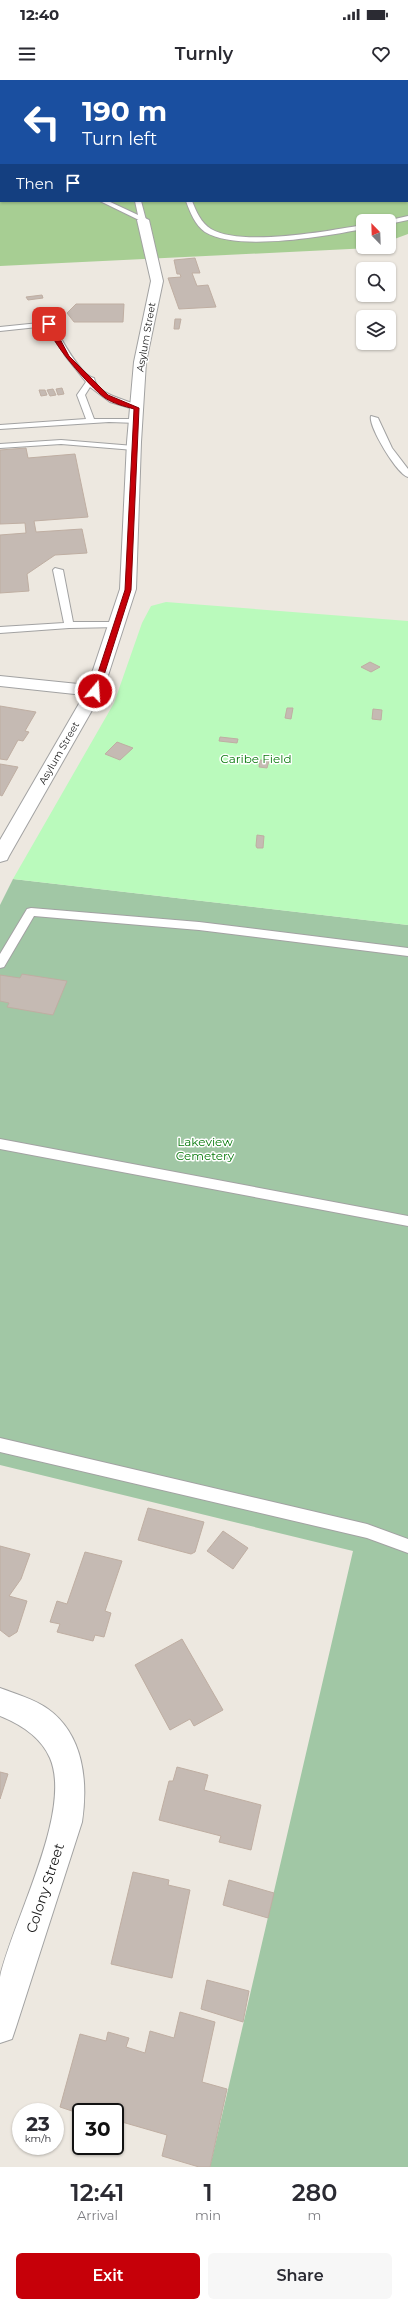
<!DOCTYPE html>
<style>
body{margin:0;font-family:Montserrat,sans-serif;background:#f7f7f7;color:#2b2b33;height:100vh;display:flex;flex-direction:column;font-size:15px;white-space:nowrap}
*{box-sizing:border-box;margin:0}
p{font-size:13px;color:#7c7c81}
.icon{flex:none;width:22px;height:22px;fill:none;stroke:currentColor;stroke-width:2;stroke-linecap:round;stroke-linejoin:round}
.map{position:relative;height:2087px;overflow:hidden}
.panel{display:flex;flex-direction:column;background:#fff;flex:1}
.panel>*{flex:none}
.top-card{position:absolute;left:0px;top:0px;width:408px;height:122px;box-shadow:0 1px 3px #0004;background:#1a4fa0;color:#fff;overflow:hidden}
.needle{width:26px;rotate:337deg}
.fabs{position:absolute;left:356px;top:134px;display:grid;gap:8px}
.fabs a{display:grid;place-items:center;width:40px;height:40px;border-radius:6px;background:#fff;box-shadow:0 1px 3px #0004;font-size:20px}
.speed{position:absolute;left:12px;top:2023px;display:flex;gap:8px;font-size:20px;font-weight:700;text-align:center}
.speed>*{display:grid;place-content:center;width:52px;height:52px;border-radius:50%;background:#fff;box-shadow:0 1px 3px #0004;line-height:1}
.speed small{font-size:10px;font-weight:400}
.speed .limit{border:2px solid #111;border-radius:6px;background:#fff;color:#111}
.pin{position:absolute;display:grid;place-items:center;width:34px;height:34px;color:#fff;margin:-17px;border-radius:8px;box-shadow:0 2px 6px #0006}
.me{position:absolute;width:44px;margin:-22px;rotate:18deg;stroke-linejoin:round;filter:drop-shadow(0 0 3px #0008)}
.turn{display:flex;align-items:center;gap:14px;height:84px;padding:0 16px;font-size:18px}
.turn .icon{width:52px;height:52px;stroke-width:2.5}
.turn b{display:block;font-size:28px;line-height:34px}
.then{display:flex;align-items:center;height:38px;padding:0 16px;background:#0003;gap:8px;font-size:15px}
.eta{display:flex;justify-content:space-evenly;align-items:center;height:68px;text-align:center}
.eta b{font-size:24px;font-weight:600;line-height:28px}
.primary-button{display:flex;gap:8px;margin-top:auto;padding:8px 16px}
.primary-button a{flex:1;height:46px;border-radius:6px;background:#c60009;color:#fff;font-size:16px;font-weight:600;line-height:46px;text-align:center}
.primary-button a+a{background:#f7f7f7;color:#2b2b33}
.status{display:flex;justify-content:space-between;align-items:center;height:28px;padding:0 20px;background:#fff;direction:ltr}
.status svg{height:11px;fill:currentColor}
header{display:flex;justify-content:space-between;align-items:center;height:52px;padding:0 16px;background:#fff;font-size:18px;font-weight:600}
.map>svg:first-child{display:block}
</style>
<div class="status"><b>12:40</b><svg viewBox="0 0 49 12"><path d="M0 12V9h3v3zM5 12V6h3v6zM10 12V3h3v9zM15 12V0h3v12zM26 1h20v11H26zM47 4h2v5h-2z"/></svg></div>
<header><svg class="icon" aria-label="menu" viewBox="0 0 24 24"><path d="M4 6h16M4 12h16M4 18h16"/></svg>Turnly<svg class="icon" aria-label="heart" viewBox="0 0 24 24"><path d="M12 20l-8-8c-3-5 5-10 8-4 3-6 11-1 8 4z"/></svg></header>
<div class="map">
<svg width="408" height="2087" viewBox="0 0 408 2087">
<rect width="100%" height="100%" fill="#ede8e0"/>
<path fill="#a7ce93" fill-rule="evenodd" d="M 0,0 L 408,0 L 408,154 L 389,161 L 389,141 L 363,141 L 363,167 L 372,167 L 370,168 L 0,186 ZM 1,1 L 407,1 L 407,121 L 1,121 Z"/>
<path fill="#a1c7a5" d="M 13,799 L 408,845 L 408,2087 L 210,2087 L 353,1471 L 0,1385 L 0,825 Z"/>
<path fill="#bafabc" d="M 166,522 L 408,541 L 408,845 L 13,799 L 114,623 L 142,543 L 151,526 Z"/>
<g fill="#c5bab3" stroke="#bfaea2">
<path d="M 195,178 L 200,193 L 192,193 L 197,206 L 208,205 L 216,227 L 179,229 L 168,198 L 181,197 L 180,194 L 177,194 L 174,180 Z"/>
<path d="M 42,215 L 43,218 L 28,220 L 26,217 Z"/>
<path d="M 76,224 L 124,224 L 123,242 L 74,242 L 67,233 Z"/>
<path d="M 175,239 L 181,239 L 179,249 L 174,249 Z"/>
<path d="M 48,249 L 51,255 L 46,256 L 42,250 Z"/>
<path d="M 62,308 L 64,314 L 58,315 L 56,309 Z"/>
<path d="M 53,309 L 56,315 L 50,316 L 47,310 Z"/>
<path d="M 39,310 L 45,310 L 47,315 L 41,316 Z"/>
<path d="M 26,368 L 28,378 L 75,374 L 88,437 L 34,441 L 36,452 L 82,449 L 87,473 L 55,475 L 27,494 L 29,511 L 0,513 L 0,455 L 26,453 L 25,443 L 0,444 L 0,370 Z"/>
<path d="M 370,582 L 380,587 L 371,592 L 361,587 Z"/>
<path d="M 0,626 L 36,632 L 25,651 L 29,652 L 23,661 L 18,660 L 7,680 L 0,679 Z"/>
<path d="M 287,628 L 293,628 L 291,639 L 285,638 Z"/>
<path d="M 373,629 L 382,630 L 381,640 L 372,639 Z"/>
<path d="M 220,657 L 238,659 L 237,663 L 219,661 Z"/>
<path d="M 117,662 L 133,668 L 120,680 L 105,674 Z"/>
<path d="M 260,680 L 269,681 L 267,688 L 259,687 Z"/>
<path d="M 0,684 L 18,687 L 2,716 L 0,715 Z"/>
<path d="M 257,755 L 264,756 L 263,768 L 257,768 L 256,766 Z"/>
<path d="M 22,894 L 67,901 L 53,935 L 7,927 L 9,923 L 0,921 L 0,895 L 20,898 Z"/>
<path d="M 148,1428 L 204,1442 L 195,1472 L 191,1474 L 138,1460 Z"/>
<path d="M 223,1451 L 248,1468 L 233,1489 L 207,1471 Z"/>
<path d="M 0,1466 L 30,1474 L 21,1499 L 9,1516 L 27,1521 L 17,1552 L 9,1557 L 0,1550 Z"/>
<path d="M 85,1472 L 122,1481 L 105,1531 L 111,1533 L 104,1557 L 95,1555 L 93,1561 L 57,1552 L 60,1544 L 50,1542 L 57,1521 L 67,1524 Z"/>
<path d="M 182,1559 L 223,1630 L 194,1646 L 190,1639 L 170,1650 L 135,1585 Z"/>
<path d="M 177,1687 L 208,1695 L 204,1710 L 261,1725 L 251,1770 L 219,1762 L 221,1756 L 159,1740 L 169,1701 L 173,1701 Z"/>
<path d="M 0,1692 L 8,1694 L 0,1719 Z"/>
<path d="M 133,1792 L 169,1800 L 168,1805 L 190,1810 L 172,1898 L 111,1884 Z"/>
<path d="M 229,1800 L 274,1813 L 268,1838 L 223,1825 Z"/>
<path d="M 207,1900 L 249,1911 L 243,1942 L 201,1929 Z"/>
<path d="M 180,1932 L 215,1942 L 202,2002 L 227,2009 L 210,2087 L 199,2087 L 162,2076 L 167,2055 L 115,2040 L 115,2032 L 90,2032 L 82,2030 L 81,2034 L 60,2027 L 80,1954 L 106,1961 L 108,1952 L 129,1958 L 126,1967 L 145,1973 L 150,1951 L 174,1958 Z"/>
</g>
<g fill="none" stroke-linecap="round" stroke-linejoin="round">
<defs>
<g id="lane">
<rect x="94" y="0" width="6" height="1"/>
<rect x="0" y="55" width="1" height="4"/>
<rect x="0" y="71" width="1" height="4"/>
<path d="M 100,121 L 108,121 L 138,135 L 135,121 L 141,121 L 146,140 L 141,141 Z"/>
<path d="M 186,121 L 192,121 C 196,131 201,143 211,149 C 241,167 328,151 363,145 L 363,149 C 326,156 238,172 205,152 C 195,145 190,132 186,121 Z"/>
<path d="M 408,136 L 408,140 L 389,144 L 389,141 L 386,141 Z"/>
<path d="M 49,242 L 52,242 C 59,255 80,296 94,298 C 97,317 131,319 141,328 L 137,330 L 110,322 L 90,307 L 85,315 L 94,339 L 138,339 L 138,343 L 109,342 L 0,349 L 0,345 L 86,339 L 77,315 L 86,302 L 66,277 L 47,246 L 0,251 L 0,247 Z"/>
<path d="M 371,336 L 378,338 L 392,368 L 408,389 L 408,397 C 397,394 368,346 371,336 Z"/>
<path d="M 61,360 L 134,366 L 138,368 L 134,370 L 61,364 L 0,368 L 0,364 Z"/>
<path d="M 55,488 L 63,490 L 73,542 L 116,542 L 119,543 L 119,547 L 69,548 L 0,553 L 0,547 L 64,543 L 53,490 Z"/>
<path d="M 31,828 L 199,842 L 408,868 L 408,876 L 199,850 L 34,836 L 4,887 L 0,888 L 0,874 L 27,829 Z"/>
<path d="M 0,1059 L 408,1136 L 408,1146 L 0,1069 Z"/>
<path d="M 0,1358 L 367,1444 L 408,1459 L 408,1473 L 367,1458 L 0,1372 Z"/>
</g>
<g id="street">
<path d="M 143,137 L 149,140 L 163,201 L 146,282 L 141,362 L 136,509 L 103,611 L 9,776 L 7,780 L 0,782 L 0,760 L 84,615 L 0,606 L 0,596 L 88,605 L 120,509 L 127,362 L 134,282 L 151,201 L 137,140 Z"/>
<path d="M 0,1608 C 16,1614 34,1619 48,1629 C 84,1655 88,1702 82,1742 L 16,1947 L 12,1959 L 0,1963 C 0,1945 0,1913 0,1897 C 13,1840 73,1731 50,1678 C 41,1657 20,1644 0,1636 Z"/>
</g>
</defs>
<use href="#lane" stroke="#a2a2a2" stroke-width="2"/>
<use href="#street" stroke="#a2a2a2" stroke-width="2"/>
<use href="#lane" fill="#fff" fill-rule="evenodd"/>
<use href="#street" fill="#fff" fill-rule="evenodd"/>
</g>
<path fill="#c60009" stroke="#810006" d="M 47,243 L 52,244 L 69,276 L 108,315 L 139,328 L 131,510 L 99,611 L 95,613 L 92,611 L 125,510 L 134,329 C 124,326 114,324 105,318 C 90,307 48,260 47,243 Z"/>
<g text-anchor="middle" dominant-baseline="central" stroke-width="3" stroke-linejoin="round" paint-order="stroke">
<g font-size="10" fill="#1b1b1b" stroke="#fff">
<text transform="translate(146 257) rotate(-80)">Asylum Street</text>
<text transform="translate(59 673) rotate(-60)">Asylum Street</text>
</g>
<g font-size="12" fill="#087a0c" stroke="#fff">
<text x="256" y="678">Caribe Field</text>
<text x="205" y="1061">Lakeview<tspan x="205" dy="14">Cemetery</tspan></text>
</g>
<g font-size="14" fill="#1b1b1b" stroke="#fff">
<text transform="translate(45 1808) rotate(-72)">Colony Street</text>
</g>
</g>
</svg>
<div class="fabs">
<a><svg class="needle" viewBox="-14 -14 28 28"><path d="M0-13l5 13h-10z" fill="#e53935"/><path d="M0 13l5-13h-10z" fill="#7c7c81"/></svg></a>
<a><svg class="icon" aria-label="search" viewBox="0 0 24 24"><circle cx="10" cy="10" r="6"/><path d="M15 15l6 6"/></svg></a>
<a><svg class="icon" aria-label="layers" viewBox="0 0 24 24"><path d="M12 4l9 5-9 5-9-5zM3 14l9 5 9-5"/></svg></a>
</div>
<div class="speed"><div>23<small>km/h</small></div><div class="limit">30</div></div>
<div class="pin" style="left:49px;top:244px;background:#d93025"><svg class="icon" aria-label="arrive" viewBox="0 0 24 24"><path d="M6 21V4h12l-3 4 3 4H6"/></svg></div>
<svg class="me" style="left:95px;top:611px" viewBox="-20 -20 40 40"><circle r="17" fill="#c60009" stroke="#fff" stroke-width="3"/><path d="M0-11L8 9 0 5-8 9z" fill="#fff"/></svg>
<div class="top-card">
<div class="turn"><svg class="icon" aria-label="left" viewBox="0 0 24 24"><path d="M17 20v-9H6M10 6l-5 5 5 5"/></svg><div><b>190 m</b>Turn left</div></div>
<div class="then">Then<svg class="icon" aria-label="arrive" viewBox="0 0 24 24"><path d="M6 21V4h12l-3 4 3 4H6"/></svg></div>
</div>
</div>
<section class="panel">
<div class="eta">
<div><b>12:41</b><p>Arrival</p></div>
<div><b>1</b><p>min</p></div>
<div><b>280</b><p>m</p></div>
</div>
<div class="primary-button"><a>Exit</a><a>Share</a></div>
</section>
